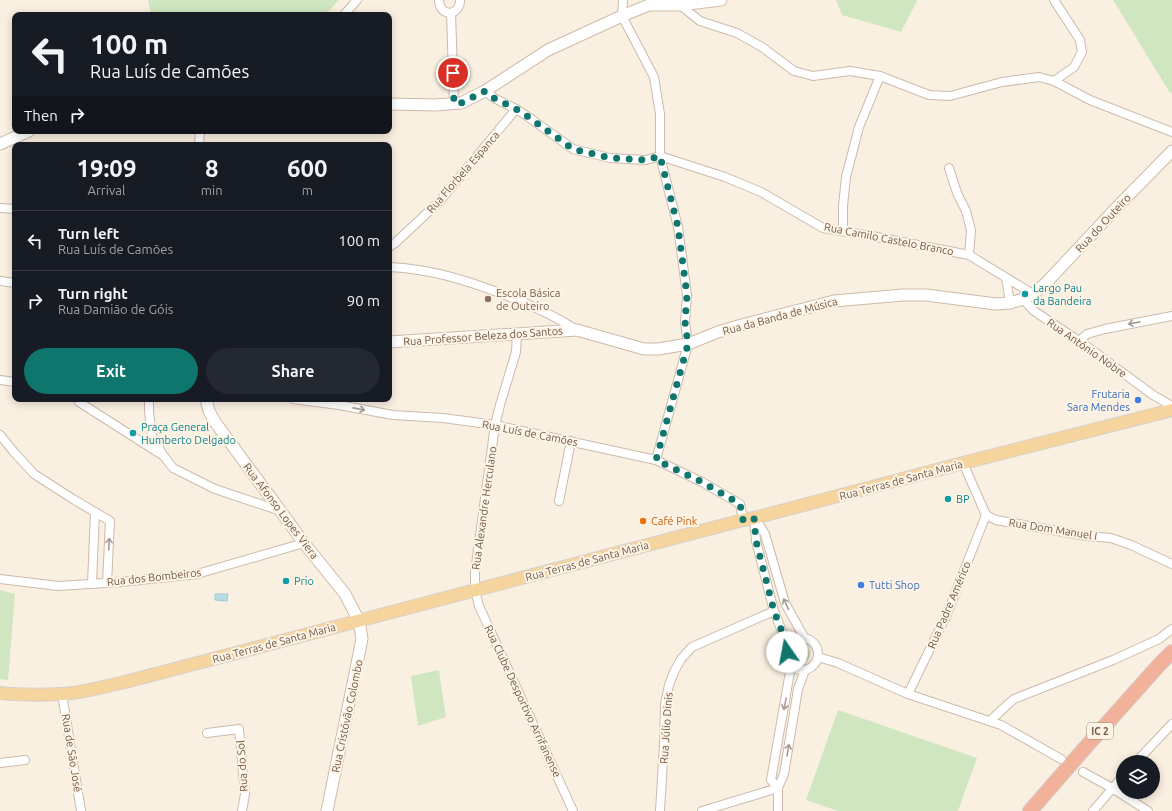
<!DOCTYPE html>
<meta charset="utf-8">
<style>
body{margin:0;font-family:Ubuntu,sans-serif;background:#242831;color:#f1f3f6;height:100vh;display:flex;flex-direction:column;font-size:15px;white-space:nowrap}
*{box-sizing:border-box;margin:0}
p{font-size:13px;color:#9ea1a6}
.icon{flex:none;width:22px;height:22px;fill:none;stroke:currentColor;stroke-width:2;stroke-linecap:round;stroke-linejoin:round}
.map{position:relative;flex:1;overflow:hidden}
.panel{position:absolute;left:12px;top:142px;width:380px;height:260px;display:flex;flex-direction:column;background:#171b24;border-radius:8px;box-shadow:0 2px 10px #0003}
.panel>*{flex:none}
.banner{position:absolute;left:12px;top:12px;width:380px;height:122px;border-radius:8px;box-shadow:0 2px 10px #0003;background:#171b24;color:#f1f3f6;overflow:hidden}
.controls{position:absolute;left:1116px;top:755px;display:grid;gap:8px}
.controls a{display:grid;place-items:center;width:44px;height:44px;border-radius:50%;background:#171b24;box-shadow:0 2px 10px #0003;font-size:20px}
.pin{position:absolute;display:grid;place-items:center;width:34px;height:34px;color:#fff;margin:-17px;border:2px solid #fff;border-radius:50%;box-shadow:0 1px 4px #0007}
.me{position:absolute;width:44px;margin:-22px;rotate:348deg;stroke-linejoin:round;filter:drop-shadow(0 0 3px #0008)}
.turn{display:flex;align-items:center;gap:14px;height:84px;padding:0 12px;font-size:18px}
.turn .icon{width:52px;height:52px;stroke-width:2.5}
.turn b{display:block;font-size:28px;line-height:34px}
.then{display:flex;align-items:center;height:38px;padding:0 12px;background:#0003;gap:8px;font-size:15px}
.eta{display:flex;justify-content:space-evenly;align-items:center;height:68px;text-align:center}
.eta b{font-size:24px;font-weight:700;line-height:28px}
.primary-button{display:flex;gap:8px;margin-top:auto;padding:8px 12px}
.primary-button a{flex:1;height:46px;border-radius:24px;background:#0f766e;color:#fff;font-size:16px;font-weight:700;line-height:46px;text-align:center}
.primary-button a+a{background:#242831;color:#f1f3f6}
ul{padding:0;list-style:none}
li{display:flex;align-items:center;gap:12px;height:60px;padding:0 12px;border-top:1px solid #363941}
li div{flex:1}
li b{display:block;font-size:15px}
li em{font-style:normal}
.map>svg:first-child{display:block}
</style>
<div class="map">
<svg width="1172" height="811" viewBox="0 0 1172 811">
<rect width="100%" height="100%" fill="#faf0e1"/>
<g fill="#d0e6c1">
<path d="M 148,0 L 339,0 L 325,15 L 151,15 Z"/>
<path d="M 836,0 L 917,0 L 917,1 L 901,32 L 842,15 Z"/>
<path d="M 1113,0 L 1172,0 L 1172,92 L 1170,93 Z"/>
<path d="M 0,590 L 15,594 L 8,680 L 0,679 Z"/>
<circle cx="802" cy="654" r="8"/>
<path d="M 439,670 L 446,717 L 418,726 L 411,676 Z"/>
<path d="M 838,710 L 977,758 L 958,811 L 838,811 L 806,800 Z"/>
</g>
<path fill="#b7dce2" stroke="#9ecbd3" d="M 215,594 L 228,594 L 227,601 L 215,600 Z"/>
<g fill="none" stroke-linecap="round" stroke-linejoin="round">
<defs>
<g id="street">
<path d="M 439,0 C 439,17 460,17 460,0"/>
<path d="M 623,0 L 622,16 L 654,77 L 660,114 L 660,156 L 678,227 L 687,295 L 685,322 L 688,344 L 656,460"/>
<path d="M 680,5 L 700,21 L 737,33 L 762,47 L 794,71 L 813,76 L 850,71 L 880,76 L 929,95 L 950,96 L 1002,82 L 1039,77 L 1054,81 L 1090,100 L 1172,132"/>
<path d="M 451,13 L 454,103"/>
<path d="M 344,15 L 357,0"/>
<path d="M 1054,81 L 1074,67 L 1082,52 L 1080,40 L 1054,0"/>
<path d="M 485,91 L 494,98 L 516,109 L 527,116 L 573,149 L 610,158 L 646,160 L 660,156"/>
<path d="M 199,145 L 200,131"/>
<path d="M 660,156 L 725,177 L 761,192 L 823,228 L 877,237 L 969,255 L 1033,294"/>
<path d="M 949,168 L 957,193 L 966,211 L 971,230 L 969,255"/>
<path d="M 0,208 L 15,209"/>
<path d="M 843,231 L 843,206 L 846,177 L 859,127 L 880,76"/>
<path d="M 389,247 L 395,243 L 440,201 L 516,109"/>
<path d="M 389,267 C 431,269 466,280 505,295 C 531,305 555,316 577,330"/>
<path d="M 1006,278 L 1010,303"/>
<path d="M 0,281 L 15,283"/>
<path d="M 1023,299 L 1034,311 L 1085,345 L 1153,395 L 1172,406"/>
<path d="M 517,333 L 516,352 L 500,405 L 495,425 L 475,572 L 475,590 L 479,606 L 573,811"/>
<path d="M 1079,341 L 1087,334 L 1105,329 L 1172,316"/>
<path d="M 0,380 L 15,382"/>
<path d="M 79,399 L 79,402 L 162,455"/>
<path d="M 149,399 L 149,412 L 152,436 L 163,455 L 173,468 L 215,489 L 281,511"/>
<path d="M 293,399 L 339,405 L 393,415 L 443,418 L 495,425 L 656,460 L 702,482 L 740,504 L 743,520"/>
<path d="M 0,435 L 14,452 L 34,474 L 73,499 L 110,521 L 107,583"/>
<path d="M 963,463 L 986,515 L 996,520 L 1086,536 L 1111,538 L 1131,545 L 1172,564"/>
<path d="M 559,501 L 571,441"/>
<path d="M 754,518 L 756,541 L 774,611 L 788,647"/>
<path d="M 756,520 L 765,534 L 785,603 L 805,639"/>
<path d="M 0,579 L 58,586 L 121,582 L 197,574 L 304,543"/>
<path d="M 92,584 L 95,512"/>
<circle cx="802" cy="654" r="16"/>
<path d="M 818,657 L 838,663 L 908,694 L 1001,725 L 1061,759"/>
<path d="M 62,694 L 81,811"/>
<path d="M 908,694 L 947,614 L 986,515"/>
<path d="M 990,721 L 1007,705 L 1014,699 L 1113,660 L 1159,639 L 1172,629"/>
<path d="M 207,733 L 239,729 L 245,794 L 242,811"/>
<path d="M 1136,762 L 1172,724"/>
<path d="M 0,763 L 25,760"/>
<path d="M 1083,772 L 1112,788 L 1148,811"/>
<path d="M 778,788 L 771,780 L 791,666"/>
<path d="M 660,811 L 664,744 L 665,704 L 669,685 L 674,672 L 681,659 L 692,647 L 774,611"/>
<path d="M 702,811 L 778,788"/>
<path d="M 778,811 L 778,788 L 784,774 L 798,689 L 805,670"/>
<path d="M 1093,811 L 1123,776"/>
</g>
<g id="secondary">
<path d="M 389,104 L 435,105 L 461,103 L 485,91 L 548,50 L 622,16 L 649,5 L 680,5 L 721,0"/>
<path d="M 0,144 L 29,131"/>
<path d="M 389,342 L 577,330 L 644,349 L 658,349 L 688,344 L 718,332 L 738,326 L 834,301 L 903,295 L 926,295 L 996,304 L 1010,303 L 1023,299 L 1033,294 L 1045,284 L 1121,203 L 1172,151"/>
<path d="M 206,399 L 209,411 L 215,422 L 304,543 L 345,594 L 359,621 L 362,639 L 327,811"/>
</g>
<path id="primary" d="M 0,693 C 20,695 41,695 62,694 C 83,693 105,686 125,682 L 743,520 L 754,518 L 963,463 L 1172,410"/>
<path id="highway" d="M 1030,811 L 1084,749 L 1159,665 L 1172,652"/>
</defs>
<use href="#street" stroke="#ccbaac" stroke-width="10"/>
<use href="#secondary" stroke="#cfbaa9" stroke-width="13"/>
<use href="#primary" stroke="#d7d0cc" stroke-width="14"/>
<use href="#highway" stroke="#d7d0cc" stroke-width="16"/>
<use href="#street" stroke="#fff" stroke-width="8"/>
<use href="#secondary" stroke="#fff" stroke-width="11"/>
<use href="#primary" stroke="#f5d49d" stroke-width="12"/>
<use href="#highway" stroke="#f1b19b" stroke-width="14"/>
</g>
<defs><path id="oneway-shaft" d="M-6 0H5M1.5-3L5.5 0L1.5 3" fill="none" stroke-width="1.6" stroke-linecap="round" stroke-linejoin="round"/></defs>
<g stroke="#a99a92">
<use href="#oneway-shaft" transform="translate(1134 323) rotate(169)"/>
<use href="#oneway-shaft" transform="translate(359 409) rotate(11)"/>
<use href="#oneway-shaft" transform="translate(109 544) rotate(-87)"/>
<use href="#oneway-shaft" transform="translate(786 604) rotate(-115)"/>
<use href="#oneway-shaft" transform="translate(785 704) rotate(101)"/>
<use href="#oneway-shaft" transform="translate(788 750) rotate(-80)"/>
</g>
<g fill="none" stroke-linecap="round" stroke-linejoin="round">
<path stroke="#0f766e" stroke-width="7" stroke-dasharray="0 12.6" d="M 453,73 L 454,103 L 461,103 L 485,91 L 494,98 L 516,109 L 527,116 L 573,149 L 610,158 L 646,160 L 660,156 L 678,227 L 687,295 L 685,322 L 688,344 L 656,460 L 702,482 L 740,504 L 743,520 L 754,518 L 756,541 L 774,611 L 788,647 L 787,652"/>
</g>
<g fill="#0f9aa8" stroke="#fef4e6" stroke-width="1.5">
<circle cx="1025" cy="294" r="4"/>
<circle cx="133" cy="433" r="4"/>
<circle cx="948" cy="499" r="4"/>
<circle cx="286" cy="581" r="4"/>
</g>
<circle fill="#8d6e63" stroke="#fef4e6" stroke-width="1.5" cx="488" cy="299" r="4"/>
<g fill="#3f7fe0" stroke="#fef4e6" stroke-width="1.5">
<circle cx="1138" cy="400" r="4"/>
<circle cx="861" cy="585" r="4"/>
</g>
<circle fill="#e8710a" stroke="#fef4e6" stroke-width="1.5" cx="643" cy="521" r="4"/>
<g text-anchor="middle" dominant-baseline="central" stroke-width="4" stroke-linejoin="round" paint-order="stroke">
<rect fill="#fef4e6" stroke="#9a8679" stroke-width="1" x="1087" y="723" width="26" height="16" rx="3"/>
<g font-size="10" font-weight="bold" fill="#6f574a">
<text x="1100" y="731">IC 2</text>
</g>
<g font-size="11" fill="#6f574a" stroke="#fef4e6">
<text transform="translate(463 172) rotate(-49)">Rua Florbela Espanca</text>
<text transform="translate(1103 223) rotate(-47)">Rua do Outeiro</text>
<text transform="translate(889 239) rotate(11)">Rua Camilo Castelo Branco</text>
<text transform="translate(780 316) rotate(-15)">Rua da Banda de Música</text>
<text transform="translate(483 336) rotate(-4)">Rua Professor Beleza dos Santos</text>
<text transform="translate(1087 348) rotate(35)">Rua António Nobre</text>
<text transform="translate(530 433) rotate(11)">Rua Luís de Camões</text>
<text transform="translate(901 480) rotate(-15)">Rua Terras de Santa Maria</text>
<text transform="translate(484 508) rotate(-82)">Rua Alexandre Herculano</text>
<text transform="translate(281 511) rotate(53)">Rua Afonso Lopes Viera</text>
<text transform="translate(1053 529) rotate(9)">Rua Dom Manuel I</text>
<text transform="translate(587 561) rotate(-15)">Rua Terras de Santa Maria</text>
<text transform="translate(154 577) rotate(-6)">Rua dos Bombeiros</text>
<text transform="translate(949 605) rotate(-67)">Rua Padre Américo</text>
<text transform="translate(274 643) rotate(-15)">Rua Terras de Santa Maria</text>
<text transform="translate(523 701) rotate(65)">Rua Clube Desportivo Arrifanense</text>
<text transform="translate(347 716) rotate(-78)">Rua Cristóvão Colombo</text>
<text transform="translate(666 728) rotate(-86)">Rua Júlio Dinis</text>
<text transform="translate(72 753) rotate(81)">Rua de São José</text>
<text transform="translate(242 766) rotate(-94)">Rua do Sol</text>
</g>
<g font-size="11" fill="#0d838f" stroke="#fef4e6" text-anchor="start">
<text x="1033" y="288">Largo Pau<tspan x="1033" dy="13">da Bandeira</tspan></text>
<text x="141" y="427">Praça General<tspan x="141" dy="13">Humberto Delgado</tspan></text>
<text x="956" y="499">BP</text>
<text x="294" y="581">Prio</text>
</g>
<g font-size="11" fill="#785e54" stroke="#fef4e6" text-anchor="start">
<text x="496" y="293">Escola Básica<tspan x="496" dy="13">de Outeiro</tspan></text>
</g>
<g font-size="11" fill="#366cbe" stroke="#fef4e6" text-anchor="end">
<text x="1130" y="394">Frutaria<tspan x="1130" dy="13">Sara Mendes</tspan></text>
<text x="869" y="585" text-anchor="start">Tutti Shop</text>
</g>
<g font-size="11" fill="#c56008" stroke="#fef4e6" text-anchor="start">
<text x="651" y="521">Café Pink</text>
</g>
</g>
</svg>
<div class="controls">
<a><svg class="icon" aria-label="layers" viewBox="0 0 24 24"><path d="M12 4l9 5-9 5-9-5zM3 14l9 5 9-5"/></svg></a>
</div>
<div class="pin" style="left:453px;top:73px;background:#d93025"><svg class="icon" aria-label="arrive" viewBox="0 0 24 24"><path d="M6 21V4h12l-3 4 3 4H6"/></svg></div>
<svg class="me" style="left:787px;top:652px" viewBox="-20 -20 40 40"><circle r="19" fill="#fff"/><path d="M0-13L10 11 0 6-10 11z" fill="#0f766e"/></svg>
<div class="banner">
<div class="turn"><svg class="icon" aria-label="left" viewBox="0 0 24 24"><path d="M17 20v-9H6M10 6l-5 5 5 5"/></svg><div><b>100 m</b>Rua Luís de Camões</div></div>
<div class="then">Then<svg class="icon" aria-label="right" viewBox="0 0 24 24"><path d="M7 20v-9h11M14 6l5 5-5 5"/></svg></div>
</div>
<section class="panel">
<div class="eta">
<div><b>19:09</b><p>Arrival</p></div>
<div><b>8</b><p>min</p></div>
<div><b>600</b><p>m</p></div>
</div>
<ul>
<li><svg class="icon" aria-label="left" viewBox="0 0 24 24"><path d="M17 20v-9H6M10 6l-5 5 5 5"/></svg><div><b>Turn left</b><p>Rua Luís de Camões</p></div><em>100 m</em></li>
<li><svg class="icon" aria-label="right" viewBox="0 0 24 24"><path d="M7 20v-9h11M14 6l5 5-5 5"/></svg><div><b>Turn right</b><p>Rua Damião de Góis</p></div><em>90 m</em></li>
</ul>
<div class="primary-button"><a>Exit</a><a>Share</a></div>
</section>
</div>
